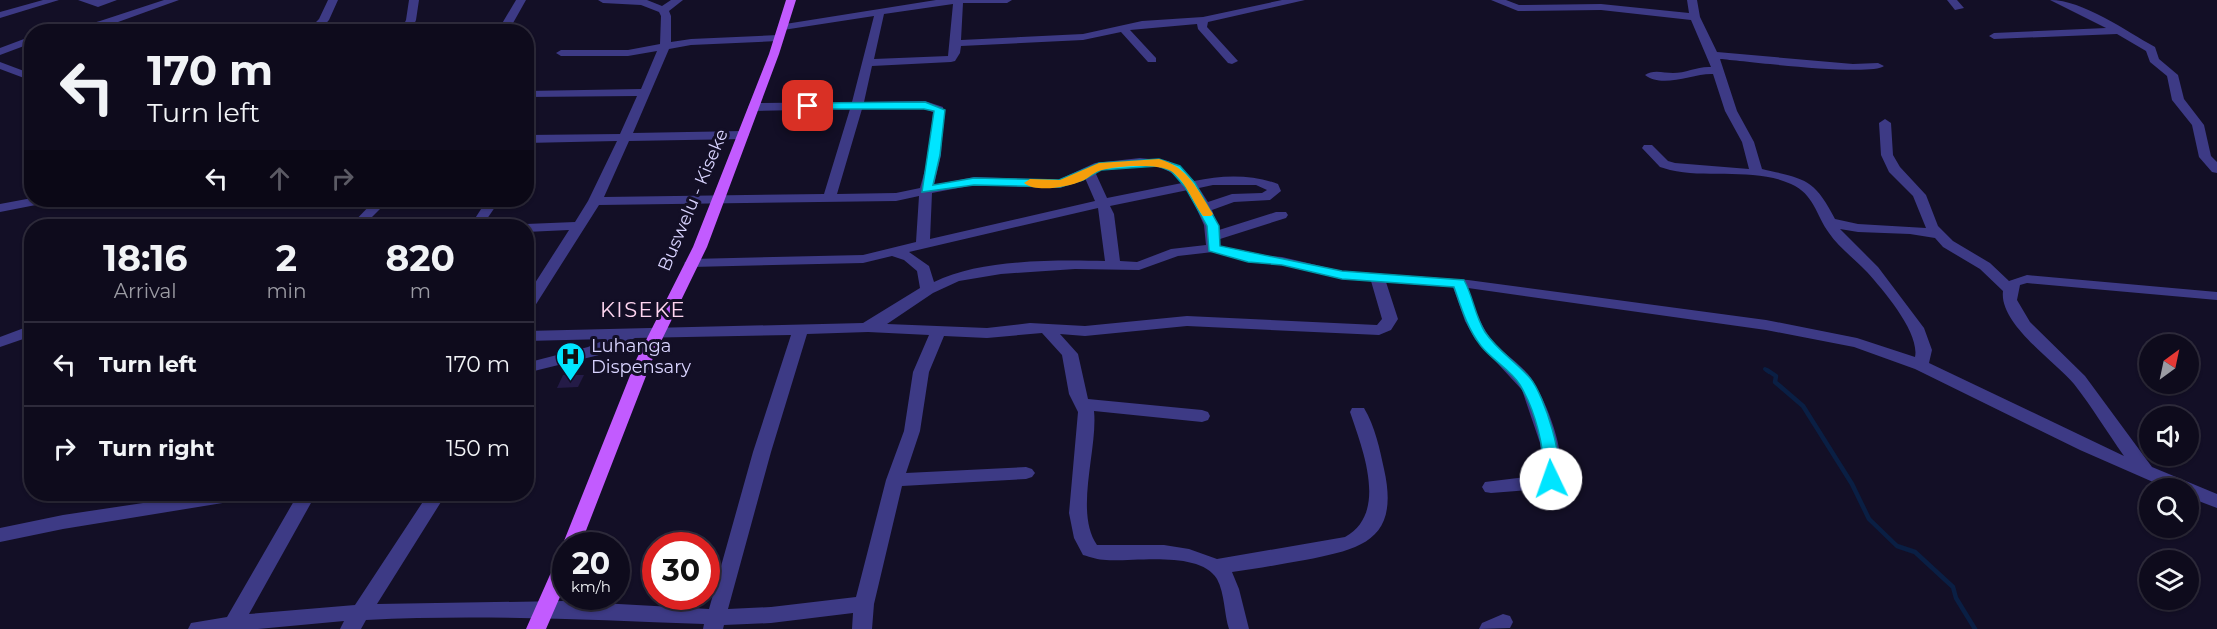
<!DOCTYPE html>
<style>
body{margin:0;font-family:Montserrat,sans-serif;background:#171425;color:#f1f3f6;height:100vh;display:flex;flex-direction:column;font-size:22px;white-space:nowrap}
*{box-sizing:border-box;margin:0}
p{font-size:20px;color:#9b9ba3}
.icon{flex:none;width:33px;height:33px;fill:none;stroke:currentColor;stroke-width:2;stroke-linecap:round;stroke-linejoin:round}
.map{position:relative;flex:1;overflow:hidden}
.panel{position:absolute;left:24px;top:219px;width:510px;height:282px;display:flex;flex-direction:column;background:#0e0b1c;border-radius:24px;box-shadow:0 2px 4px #0004,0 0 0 2px #2e2b3b}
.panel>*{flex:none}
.guide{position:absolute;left:24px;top:24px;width:510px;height:183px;border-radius:24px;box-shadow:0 2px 4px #0004,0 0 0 2px #2e2b3b;background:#0e0b1c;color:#f1f3f6;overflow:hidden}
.needle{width:39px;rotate:33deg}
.buttons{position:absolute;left:2139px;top:334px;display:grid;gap:12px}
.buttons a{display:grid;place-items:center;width:60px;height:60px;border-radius:50%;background:#0e0b1c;box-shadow:0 2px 4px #0004,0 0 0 2px #2e2b3b;font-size:30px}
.speed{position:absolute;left:552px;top:532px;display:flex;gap:12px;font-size:30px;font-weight:700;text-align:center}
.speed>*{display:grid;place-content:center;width:78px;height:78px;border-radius:50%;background:#0e0b1c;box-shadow:0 2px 4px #0004,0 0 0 2px #2e2b3b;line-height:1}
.speed small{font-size:15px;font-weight:400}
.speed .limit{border:9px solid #d22;background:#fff;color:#111}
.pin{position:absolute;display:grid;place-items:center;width:51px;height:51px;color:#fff;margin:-26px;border-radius:12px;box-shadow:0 3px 9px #0006}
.me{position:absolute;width:66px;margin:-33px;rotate:357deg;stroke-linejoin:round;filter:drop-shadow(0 0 4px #0008)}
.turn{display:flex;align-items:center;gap:21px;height:126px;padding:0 24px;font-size:27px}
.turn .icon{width:78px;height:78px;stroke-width:2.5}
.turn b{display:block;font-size:42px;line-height:51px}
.lanes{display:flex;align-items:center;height:57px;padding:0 24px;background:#0003;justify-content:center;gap:30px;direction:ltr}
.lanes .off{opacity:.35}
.eta{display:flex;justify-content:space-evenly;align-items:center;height:102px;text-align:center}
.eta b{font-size:36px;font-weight:700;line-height:42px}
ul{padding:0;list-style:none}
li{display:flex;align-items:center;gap:18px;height:84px;padding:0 24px;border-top:2px solid #2e2b3b}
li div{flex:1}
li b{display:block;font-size:22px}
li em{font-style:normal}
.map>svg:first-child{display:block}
</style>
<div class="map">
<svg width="2217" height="629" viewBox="0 0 2217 629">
<rect width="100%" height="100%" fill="#130f26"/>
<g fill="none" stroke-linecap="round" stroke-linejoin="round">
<path stroke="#0a1f44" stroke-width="4" d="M 1765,369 L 1769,372"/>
<path stroke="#0a1f44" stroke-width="4.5" d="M 1767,370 L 1776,376 L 1775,382 L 1803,406 L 1852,484 L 1869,519 L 1897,546 L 1915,552 L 1953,587 L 1956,598 L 1975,629"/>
</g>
<path fill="#241b47" d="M 563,375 L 584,375 L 578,387 L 557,388 Z"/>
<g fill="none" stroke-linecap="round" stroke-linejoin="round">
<g fill="#3d3a85" fill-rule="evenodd">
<path d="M 43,0 L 59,0 L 0,18 L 0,12 Z"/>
<path d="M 78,0 L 117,0 L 98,7 Z"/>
<path d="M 164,0 L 179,0 L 107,26 L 82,32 L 60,32 L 100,21 Z"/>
<path d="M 328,0 L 338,0 L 329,20 L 318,32 L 306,32 L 319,19 Z"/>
<path d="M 409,0 L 419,0 L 416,20 L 411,32 L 400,32 L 406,20 Z"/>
<path d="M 516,0 L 526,0 L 508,32 L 497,32 Z"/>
<path d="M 598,0 L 647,0 L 662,6 L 671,0 L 683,0 L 669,11 L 671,16 L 671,42 L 691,39 L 778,35 L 783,38 L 778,41 L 691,45 L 669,49 L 633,133 L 743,131 L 749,135 L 743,139 L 629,141 L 604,197 L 824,194 L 850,109 L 754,111 L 748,107 L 754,103 L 852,102 L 874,16 L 783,30 L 778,27 L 779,25 L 936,0 L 1012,0 L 1007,3 L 963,3 L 961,40 L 1083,34 L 1142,21 L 1203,17 L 1282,0 L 1305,0 L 1208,22 L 1207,27 L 1238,61 L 1232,64 L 1228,63 L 1198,29 L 1197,24 L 1130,30 L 1156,58 L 1156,62 L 1148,62 L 1121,32 L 1083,40 L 961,46 L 960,53 L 955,61 L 951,62 L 872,66 L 864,102 L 925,101 L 943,107 L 941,155 L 934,185 L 974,177 L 1058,180 L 1095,163 L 1140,158 L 1168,161 L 1178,166 L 1194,181 C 1222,175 1251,174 1278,184 L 1281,191 L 1270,200 L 1234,202 L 1212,210 L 1219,230 L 1276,212 L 1286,212 L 1288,215 L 1286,218 L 1220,239 L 1220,246 L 1249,254 L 1282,257 L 1342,271 L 1468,280 L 1766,320 L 1857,338 L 1915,357 C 1920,333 1884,291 1867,272 C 1855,259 1839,248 1829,233 C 1816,215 1814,194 1791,184 C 1754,167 1708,179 1670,170 L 1660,167 L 1642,148 L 1644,145 L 1652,145 L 1668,161 L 1675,163 L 1749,169 L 1742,142 L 1725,111 L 1713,74 C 1693,73 1663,89 1645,75 C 1653,69 1664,73 1673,73 C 1686,73 1698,66 1711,67 L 1691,20 L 1601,10 L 1518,11 L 1491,0 L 1506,0 L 1519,5 L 1601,4 L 1689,13 L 1687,0 L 1697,0 L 1700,17 L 1717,52 L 1853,64 L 1878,63 L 1884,66 C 1870,77 1745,61 1720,59 L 1737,111 L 1754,142 L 1762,169 C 1805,179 1814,178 1835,219 L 1858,224 L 1926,228 L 1913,196 L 1889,172 L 1881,155 L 1879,123 L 1885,119 L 1891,123 L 1893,155 L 1900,167 L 1926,195 L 1938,226 L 1953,241 L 1990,263 L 2009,281 L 2027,275 L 2217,292 L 2217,300 L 2027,283 L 2020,285 L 2017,300 L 2030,322 L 2085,376 L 2152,467 L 2217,494 L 2217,508 L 2188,497 L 2188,489 L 2169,489 L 2080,450 L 1915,369 L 1854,347 L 1766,330 L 1468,288 C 1473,304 1479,321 1488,335 C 1499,351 1516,360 1528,374 C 1544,394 1571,460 1557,483 L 1540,489 L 1491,493 L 1485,492 L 1482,487 L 1485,482 L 1543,475 L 1540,443 L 1522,390 L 1475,339 L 1465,321 L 1453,287 L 1386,282 L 1398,319 L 1391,330 L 1379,335 L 1187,326 L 1085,336 L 1060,334 L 1078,354 L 1088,399 L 1202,410 L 1208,412 L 1210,416 L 1208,420 L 1202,422 L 1094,411 C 1098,449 1074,512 1097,545 L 1164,545 L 1189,549 L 1217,559 L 1345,537 C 1389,513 1362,448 1350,412 L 1352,408 L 1364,408 C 1375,426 1380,450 1384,469 C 1400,540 1362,549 1305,560 C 1281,564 1257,569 1232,572 L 1239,589 L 1249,629 L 1229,629 C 1224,614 1225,594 1217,579 C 1200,550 1133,562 1106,560 C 1098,560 1091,557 1083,555 L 1074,538 L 1069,513 L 1078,412 L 1069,394 L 1062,355 L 1042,333 L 987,338 L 944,336 L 929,372 L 920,431 L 906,473 L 1026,467 L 1032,469 L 1035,473 L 1032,477 L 1026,479 L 902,486 L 874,604 L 872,629 L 852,629 L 853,613 L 771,623 L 724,625 L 723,629 L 703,629 L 704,624 C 591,620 479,614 366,620 L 361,629 L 340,629 L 344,621 L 258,629 L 188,629 L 191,623 L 227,617 L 298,494 L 316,494 L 249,614 L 355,605 L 428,494 L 446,494 L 377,604 L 564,601 L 709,609 L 753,452 L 791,335 L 635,338 L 599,355 L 526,373 L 526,363 L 588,347 L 607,339 L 526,341 L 526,331 L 863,323 L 920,288 L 917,271 L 904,260 L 892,256 L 863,263 L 691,267 L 684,263 L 691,259 L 863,255 L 916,242 L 919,196 L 896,201 L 599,205 L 533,309 L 526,313 L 526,297 L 569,230 L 526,232 L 526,226 L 520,226 L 526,224 L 575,222 L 588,201 L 617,141 L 526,143 L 526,135 L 620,134 L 637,96 L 526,97 L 526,91 L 641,89 L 657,51 L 628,56 L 561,56 L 556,53 L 561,50 L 628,50 L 660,44 L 661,16 L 659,12 L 641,5 L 603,3 ZM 953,4 L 948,56 L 874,59 L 884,14 ZM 862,109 L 924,109 L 933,112 L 929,155 L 920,188 L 896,193 L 837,194 ZM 1140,165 C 1158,165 1171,169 1182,183 L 1107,198 L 1096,174 L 1098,170 ZM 1085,178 L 1095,201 L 930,239 L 932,193 L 974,185 L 1060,188 ZM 1213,185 L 1256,185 L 1267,190 L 1262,193 L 1232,194 L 1208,202 L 1199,188 ZM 1188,190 L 1204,225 L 1206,245 L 1171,249 L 1137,262 L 1120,261 L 1114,214 L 1110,206 ZM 1098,208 L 1105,261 C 1054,260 980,259 934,282 L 929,266 L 909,252 ZM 1840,229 L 1858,232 L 1910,234 L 1935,238 L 1943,247 L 1980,269 L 2003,291 C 1999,324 2055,361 2074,384 C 2092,407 2107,432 2124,456 L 1929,363 L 1932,350 L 1924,328 L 1878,267 ZM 1213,252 L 1248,262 L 1282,265 L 1342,279 L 1371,281 L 1382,319 L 1377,325 L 1187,316 L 1085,326 L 1030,323 L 987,328 L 887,324 L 933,293 L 959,281 L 1001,274 L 1075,269 L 1139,270 L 1178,256 ZM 868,332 L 929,335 L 913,372 L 904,431 L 886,480 L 856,597 L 771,607 L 728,609 L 771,452 L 807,334 Z"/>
<path d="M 1947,0 L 1957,0 L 1964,8 L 1955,10 Z"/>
<path d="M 2050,0 C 2083,0 2126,31 2155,47 L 2159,59 L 2178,75 L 2184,99 L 2204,125 L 2211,156 L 2217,162 L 2217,173 L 2212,172 L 2199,157 L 2192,125 L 2172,100 L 2167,76 L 2150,62 L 2146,51 L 2117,34 L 1994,39 L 1989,36 L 1994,33 L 2106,28 Z"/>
<path d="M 32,36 L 32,43 L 0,55 L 0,48 Z"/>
<path d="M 0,62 L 32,74 L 32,81 L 0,69 Z"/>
<path d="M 32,198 L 48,200 L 46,203 L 0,212 L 0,204 Z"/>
<path d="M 375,200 L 389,200 L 363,226 L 350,226 Z"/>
<path d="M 487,200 L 500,200 L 482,226 L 470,226 Z"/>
<path d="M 32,325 L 32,336 L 0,347 L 0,337 Z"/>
<path d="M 203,494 L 250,494 L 247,499 L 241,500 L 63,529 L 0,542 L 0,528 L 63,515 Z"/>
<path d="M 1503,614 L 1510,616 L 1513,622 L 1510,628 L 1479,629 L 1482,623 Z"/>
</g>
<g fill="#c25bff" fill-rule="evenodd">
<path d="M 786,0 L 796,0 L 779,54 L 707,247 L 653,358 L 580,546 L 566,546 L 564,551 L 562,546 L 637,358 L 693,247 L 769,54 Z"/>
<path d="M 566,552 L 566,583 L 546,629 L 526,629 L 557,559 L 559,554 Z"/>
</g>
</g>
<path fill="#00e5ff" stroke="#0095a6" stroke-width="1.5" d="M 925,102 L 945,110 L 940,155 L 933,185 L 974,178 L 1059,180 L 1099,163 L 1159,159 L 1180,166 L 1195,183 L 1219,226 L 1220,246 L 1342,271 L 1464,280 C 1473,296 1475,316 1485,332 C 1497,350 1516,362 1530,378 C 1544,394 1567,465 1556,483 L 1551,485 L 1543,479 C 1546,450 1535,410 1520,385 C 1511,370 1492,360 1481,346 C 1467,328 1461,307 1454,287 L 1342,279 L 1282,265 L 1248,262 L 1209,251 L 1207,226 L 1185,187 L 1171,171 L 1158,166 L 1101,170 L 1083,180 L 1060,187 L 974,185 L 922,192 L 934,111 L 924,109 L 808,109 L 802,106 L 808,103 Z"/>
<path fill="#f59e0b" d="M 1159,159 C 1188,167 1198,190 1213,214 L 1211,216 L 1203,216 C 1193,202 1185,180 1171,171 C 1158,163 1116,166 1102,170 C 1095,171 1089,178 1082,181 C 1068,187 1036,193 1024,183 L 1030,179 L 1060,180 L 1099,163 Z"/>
<defs>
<symbol id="hospital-pin" viewBox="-11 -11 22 30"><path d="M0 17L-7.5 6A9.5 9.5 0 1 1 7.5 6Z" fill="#00e5ff" stroke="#130f26"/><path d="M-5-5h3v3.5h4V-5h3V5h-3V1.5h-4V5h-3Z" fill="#111"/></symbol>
</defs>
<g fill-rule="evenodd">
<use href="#hospital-pin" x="554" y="340" width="33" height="45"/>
</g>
<g text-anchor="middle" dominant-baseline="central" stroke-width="6" stroke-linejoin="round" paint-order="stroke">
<g font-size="18" fill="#d9d4ff" stroke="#130f26">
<text transform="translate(693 200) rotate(-67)">Buswelu - Kiseke</text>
</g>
<g font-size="18" fill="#d9d4ff" stroke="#130f26" text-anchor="start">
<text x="591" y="346">Luhanga<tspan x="591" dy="21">Dispensary</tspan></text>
</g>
<g font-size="21" letter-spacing="1.5" fill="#ffd6f0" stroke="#130f26">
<text x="643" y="309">KISEKE</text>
</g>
</g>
</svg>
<div class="buttons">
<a><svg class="needle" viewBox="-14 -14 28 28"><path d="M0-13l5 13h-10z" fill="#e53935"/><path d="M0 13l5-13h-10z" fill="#9b9ba3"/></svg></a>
<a><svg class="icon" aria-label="sound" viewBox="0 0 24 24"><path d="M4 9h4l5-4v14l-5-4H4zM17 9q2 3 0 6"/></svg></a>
<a><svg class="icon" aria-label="search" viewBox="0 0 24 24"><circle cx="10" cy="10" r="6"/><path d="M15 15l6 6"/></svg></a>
<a><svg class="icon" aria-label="layers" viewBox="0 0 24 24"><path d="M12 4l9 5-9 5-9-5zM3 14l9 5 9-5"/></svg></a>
</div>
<div class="speed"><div>20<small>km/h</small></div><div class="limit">30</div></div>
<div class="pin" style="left:808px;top:106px;background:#d93025"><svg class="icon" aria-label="arrive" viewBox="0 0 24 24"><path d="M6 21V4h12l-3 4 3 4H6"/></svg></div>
<svg class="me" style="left:1551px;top:479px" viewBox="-20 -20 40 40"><circle r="19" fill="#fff"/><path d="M0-13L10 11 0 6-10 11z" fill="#00e5ff"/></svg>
<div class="guide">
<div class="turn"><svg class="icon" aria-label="left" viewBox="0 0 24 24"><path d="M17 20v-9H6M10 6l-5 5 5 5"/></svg><div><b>170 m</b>Turn left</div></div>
<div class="lanes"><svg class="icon" aria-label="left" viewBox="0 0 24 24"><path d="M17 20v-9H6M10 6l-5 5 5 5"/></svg><svg class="icon off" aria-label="ahead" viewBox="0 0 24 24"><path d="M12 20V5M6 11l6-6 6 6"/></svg><svg class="icon off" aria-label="right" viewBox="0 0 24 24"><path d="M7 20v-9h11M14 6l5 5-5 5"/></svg></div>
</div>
<section class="panel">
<div class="eta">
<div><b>18:16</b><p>Arrival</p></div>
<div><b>2</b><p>min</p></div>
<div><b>820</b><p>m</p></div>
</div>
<ul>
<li><svg class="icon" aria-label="left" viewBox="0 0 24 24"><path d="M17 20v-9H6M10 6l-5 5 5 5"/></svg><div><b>Turn left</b></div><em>170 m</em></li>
<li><svg class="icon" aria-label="right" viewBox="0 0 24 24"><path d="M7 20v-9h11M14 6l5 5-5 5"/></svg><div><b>Turn right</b></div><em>150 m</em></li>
</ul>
</section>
</div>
